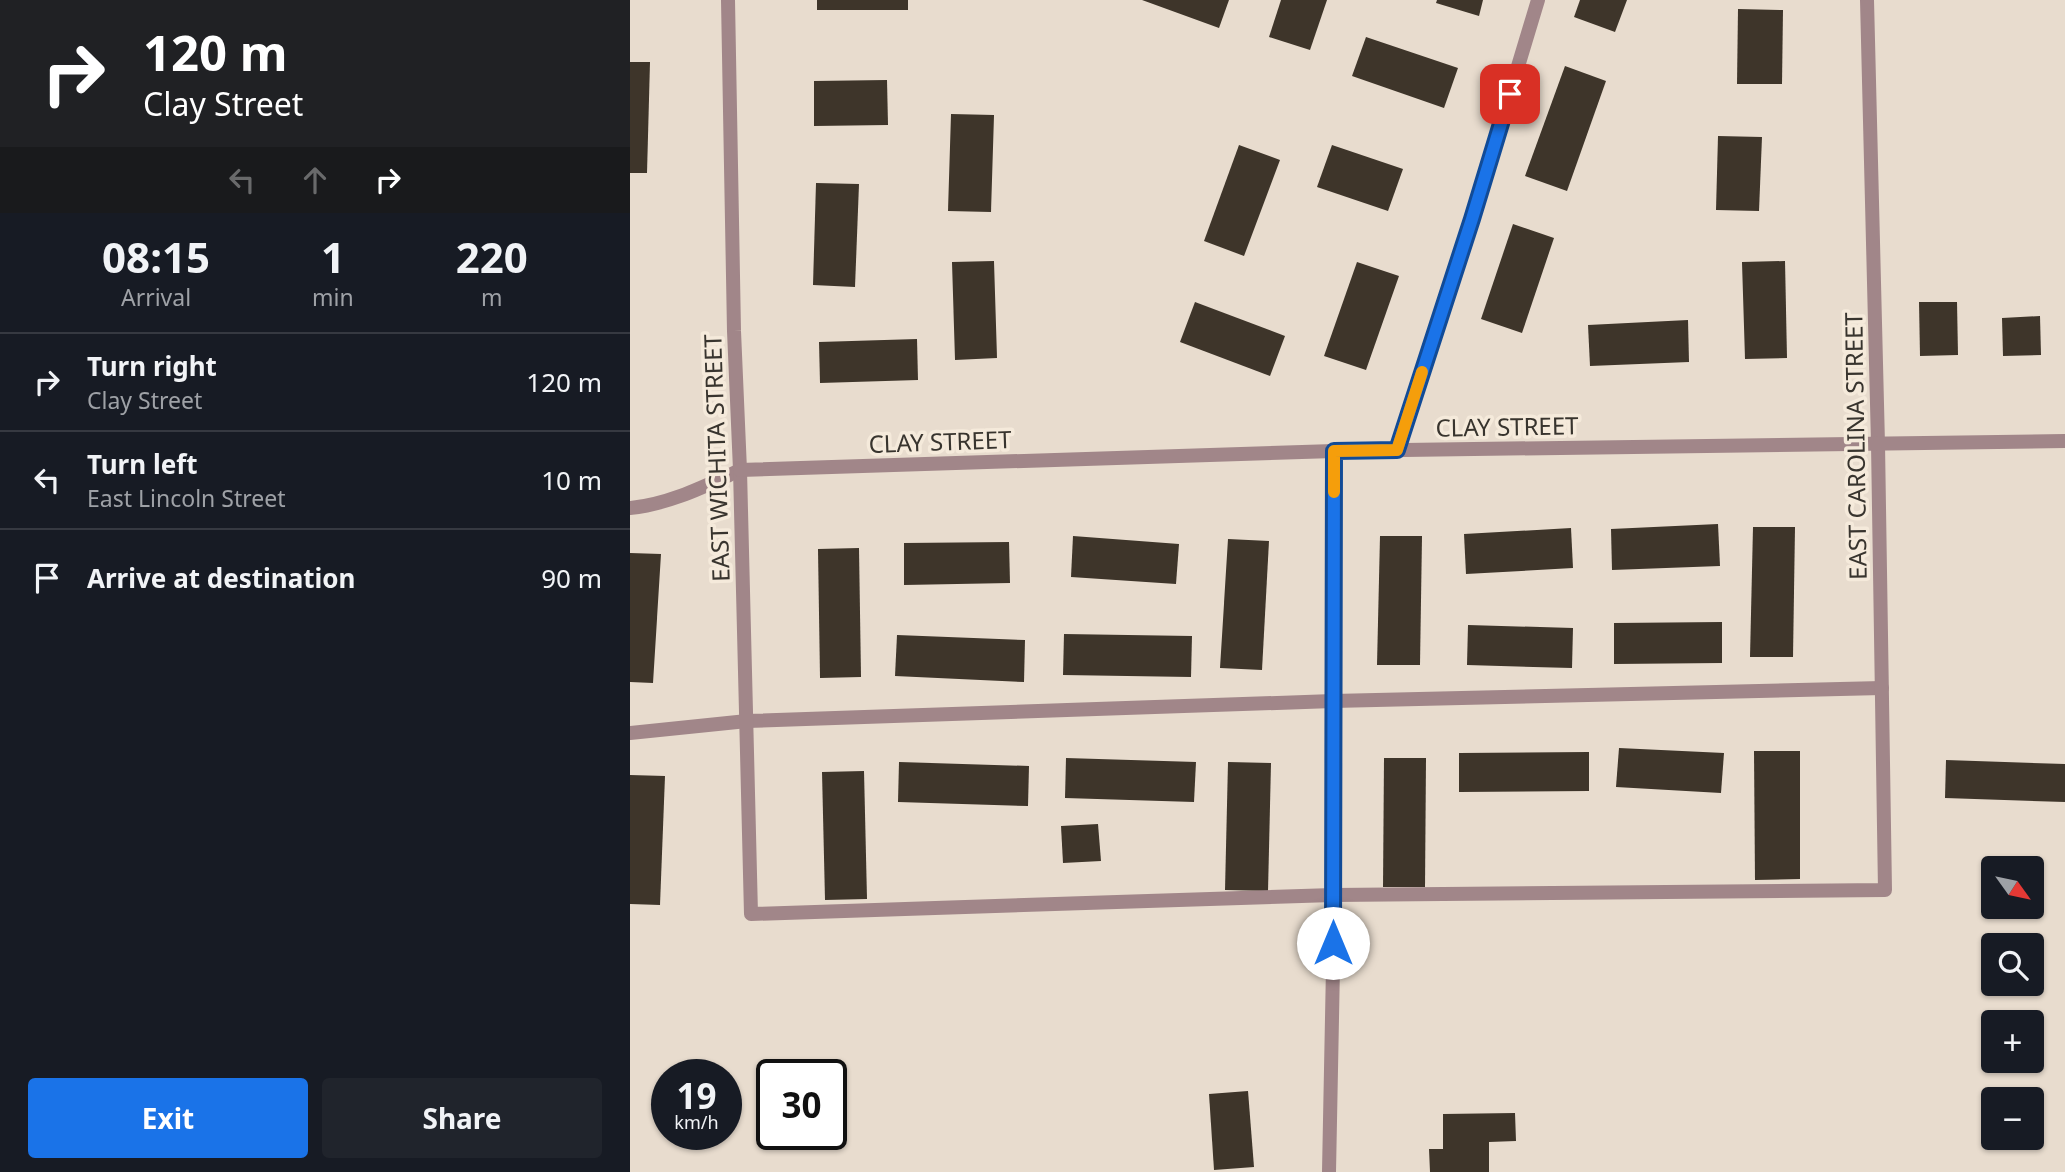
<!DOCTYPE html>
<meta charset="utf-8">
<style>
body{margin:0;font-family:"Noto Sans",sans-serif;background:#20242c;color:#f1f3f6;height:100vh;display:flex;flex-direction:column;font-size:26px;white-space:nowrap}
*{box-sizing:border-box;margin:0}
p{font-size:23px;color:#9ea1a6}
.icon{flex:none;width:38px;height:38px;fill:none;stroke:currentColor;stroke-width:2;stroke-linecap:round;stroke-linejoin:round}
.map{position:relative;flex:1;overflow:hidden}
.drawer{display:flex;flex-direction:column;background:#171b24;width:630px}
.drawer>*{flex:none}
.hud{background:#202124;color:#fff;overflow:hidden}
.needle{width:46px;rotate:123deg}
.tools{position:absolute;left:1351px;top:856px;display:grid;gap:14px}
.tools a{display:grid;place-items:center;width:63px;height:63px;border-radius:7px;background:#171b24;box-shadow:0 2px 5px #0004;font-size:35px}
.speed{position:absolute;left:21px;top:1059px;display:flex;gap:14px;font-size:35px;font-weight:700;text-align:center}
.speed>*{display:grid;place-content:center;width:91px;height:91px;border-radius:50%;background:#171b24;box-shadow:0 2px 5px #0004;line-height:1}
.speed small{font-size:18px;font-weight:400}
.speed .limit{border:4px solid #111;border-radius:10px;background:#fff;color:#111}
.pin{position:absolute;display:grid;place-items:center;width:60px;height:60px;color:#fff;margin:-30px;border-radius:14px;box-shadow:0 4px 10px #0006}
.me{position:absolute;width:77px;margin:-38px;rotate:0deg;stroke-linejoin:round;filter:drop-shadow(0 0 5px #0008)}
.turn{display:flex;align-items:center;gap:24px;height:147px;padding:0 28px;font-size:32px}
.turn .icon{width:91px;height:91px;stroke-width:2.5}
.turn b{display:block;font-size:49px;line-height:60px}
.lanes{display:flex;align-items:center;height:66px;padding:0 28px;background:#0003;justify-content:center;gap:35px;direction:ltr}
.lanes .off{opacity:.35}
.eta{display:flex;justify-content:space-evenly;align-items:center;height:119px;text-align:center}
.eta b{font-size:42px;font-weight:700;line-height:49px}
.button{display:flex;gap:14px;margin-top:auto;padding:14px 28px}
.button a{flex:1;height:80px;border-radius:7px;background:#1a73e8;color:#fff;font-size:28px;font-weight:700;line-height:80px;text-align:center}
.button a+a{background:#20242c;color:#f1f3f6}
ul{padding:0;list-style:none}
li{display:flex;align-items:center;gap:21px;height:98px;padding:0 28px;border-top:2px solid #363941}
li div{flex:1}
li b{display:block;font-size:26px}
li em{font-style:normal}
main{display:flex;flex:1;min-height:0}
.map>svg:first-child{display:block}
</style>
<main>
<section class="drawer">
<div class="hud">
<div class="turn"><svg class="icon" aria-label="right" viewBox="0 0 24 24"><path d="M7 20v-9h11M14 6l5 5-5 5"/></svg><div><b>120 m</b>Clay Street</div></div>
<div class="lanes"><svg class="icon off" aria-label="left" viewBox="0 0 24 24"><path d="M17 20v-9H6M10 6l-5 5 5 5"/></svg><svg class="icon off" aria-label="ahead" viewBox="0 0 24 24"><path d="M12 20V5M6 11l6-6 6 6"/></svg><svg class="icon" aria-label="right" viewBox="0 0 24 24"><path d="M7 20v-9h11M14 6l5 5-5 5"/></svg></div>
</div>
<div class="eta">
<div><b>08:15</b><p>Arrival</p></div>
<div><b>1</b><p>min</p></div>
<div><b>220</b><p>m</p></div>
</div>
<ul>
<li><svg class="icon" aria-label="right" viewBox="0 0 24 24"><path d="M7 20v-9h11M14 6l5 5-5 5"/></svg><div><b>Turn right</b><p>Clay Street</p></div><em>120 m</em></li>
<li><svg class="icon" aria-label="left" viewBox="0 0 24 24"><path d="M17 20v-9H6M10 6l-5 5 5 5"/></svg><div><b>Turn left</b><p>East Lincoln Street</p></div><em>10 m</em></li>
<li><svg class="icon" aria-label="arrive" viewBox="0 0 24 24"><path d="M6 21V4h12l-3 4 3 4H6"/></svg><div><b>Arrive at destination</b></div><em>90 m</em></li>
</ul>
<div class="button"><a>Exit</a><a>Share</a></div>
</section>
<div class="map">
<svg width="1435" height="1172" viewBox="0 0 1435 1172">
<rect width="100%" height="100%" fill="#e8dcce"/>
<g fill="#3e352a">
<rect x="187" y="0" width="91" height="10"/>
<path d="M 512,0 L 599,0 L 589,28 Z"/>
<path d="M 651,0 L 697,0 L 680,50 L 639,37 Z"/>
<path d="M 807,0 L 853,0 L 849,16 L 806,3 Z"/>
<path d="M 950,0 L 997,0 L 985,32 L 944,17 Z"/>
<path d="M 1108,9 L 1153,10 L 1152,84 L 1107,84 Z"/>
<path d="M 736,37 L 828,68 L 814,108 L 722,76 Z"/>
<path d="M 0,62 L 20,62 L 17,173 L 0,173 Z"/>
<path d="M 935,66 L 976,81 L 937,191 L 895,176 Z"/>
<path d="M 257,80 L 258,125 L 184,126 L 184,81 Z"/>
<path d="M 321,114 L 364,115 L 361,212 L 318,211 Z"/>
<path d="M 1088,136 L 1132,137 L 1129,211 L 1086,210 Z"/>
<path d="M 609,145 L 650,160 L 614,256 L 574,241 Z"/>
<path d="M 702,145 L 773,169 L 758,211 L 687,187 Z"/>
<path d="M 186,183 L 229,184 L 225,287 L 183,285 Z"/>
<path d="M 883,224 L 924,238 L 892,333 L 851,319 Z"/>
<path d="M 364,261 L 367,358 L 325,360 L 322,262 Z"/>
<path d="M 1155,261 L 1157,358 L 1115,359 L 1112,262 Z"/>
<path d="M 727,262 L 769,276 L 736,370 L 694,356 Z"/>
<path d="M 565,302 L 655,336 L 640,376 L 550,342 Z"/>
<path d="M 1289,302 L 1327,302 L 1328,355 L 1290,356 Z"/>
<path d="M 1410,316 L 1411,355 L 1373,356 L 1372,318 Z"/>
<path d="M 1058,320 L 1059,362 L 960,366 L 958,325 Z"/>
<path d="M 287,339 L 288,380 L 190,383 L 189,342 Z"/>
<path d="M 1088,524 L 1090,566 L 982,570 L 981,529 Z"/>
<path d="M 1123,527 L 1165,527 L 1163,657 L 1120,657 Z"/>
<path d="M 941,528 L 943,568 L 836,574 L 834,534 Z"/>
<path d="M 443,536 L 549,544 L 546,584 L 441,577 Z"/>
<path d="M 750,536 L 792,536 L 790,665 L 747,665 Z"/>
<path d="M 598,539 L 639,541 L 632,670 L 590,668 Z"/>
<path d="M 379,542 L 380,583 L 274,585 L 274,543 Z"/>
<path d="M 229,548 L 231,677 L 190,678 L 188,549 Z"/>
<path d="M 0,553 L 31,554 L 23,683 L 0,682 Z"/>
<path d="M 1092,622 L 1092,663 L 984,664 L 984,623 Z"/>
<path d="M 838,625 L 943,628 L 942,668 L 837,665 Z"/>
<path d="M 434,634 L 562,636 L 561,677 L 433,675 Z"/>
<path d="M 267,635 L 395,640 L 394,682 L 265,676 Z"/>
<path d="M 989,748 L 1094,753 L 1091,793 L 986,787 Z"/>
<path d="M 1124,751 L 1170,751 L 1170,879 L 1125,880 Z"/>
<path d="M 959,752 L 959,791 L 829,792 L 829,753 Z"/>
<path d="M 436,758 L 566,762 L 564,802 L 435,798 Z"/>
<path d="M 754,758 L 796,758 L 795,887 L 753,887 Z"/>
<path d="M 1316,760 L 1435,764 L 1435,802 L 1315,798 Z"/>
<path d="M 269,762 L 399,766 L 398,806 L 268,802 Z"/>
<path d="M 598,762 L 641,763 L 638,891 L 595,890 Z"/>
<path d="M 234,771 L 237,899 L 195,900 L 192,772 Z"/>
<path d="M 0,775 L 35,776 L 30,905 L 0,904 Z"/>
<path d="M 468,824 L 471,861 L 433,863 L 431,826 Z"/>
<path d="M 618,1091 L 624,1167 L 584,1170 L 579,1094 Z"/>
<path d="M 885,1113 L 886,1141 L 859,1142 L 859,1172 L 800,1172 L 799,1149 L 813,1149 L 813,1114 Z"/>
</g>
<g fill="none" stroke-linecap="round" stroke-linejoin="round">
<g stroke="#a18689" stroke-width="14">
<path d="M 0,508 C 40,504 75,486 110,470"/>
<path d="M 0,733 L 117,721 L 703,701 L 1252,688"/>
</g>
<g stroke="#a18689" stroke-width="14">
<path d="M 98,0 L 104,331 L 110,470 L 121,914 L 703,895 L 1255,890 L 1248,444 L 1237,0"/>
<path d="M 767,450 L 842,219 L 908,0"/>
<path d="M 110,470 L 704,451 L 1435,441"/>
<path d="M 699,1172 L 703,967 L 704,451"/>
</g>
</g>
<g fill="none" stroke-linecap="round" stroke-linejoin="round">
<defs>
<path id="route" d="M 703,943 L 704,451 L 767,450 L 842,219 L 880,94"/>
</defs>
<use href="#route" stroke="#114b97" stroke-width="18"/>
<use href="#route" stroke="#1a73e8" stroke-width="12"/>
<path stroke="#f59e0b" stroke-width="12" d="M 704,492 L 704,451 L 767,450 L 792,372"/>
</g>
<g text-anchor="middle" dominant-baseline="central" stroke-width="7" stroke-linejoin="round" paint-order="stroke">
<g font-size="24" fill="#38342e" stroke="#f5eadb">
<text transform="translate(877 426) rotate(-1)">CLAY STREET</text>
<text transform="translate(310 441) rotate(-2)">CLAY STREET</text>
<text transform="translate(1225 446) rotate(-91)">EAST CAROLINA STREET</text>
<text transform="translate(86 458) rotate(-92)">EAST WICHITA STREET</text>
</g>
</g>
</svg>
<div class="tools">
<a><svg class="needle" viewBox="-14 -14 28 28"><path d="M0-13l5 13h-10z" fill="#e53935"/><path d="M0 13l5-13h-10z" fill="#9ea1a6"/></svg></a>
<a><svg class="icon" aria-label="search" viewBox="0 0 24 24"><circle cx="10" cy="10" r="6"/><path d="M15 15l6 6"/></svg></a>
<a>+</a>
<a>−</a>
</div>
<div class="speed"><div>19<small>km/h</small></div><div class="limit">30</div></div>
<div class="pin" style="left:880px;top:94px;background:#d93025"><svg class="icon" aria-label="arrive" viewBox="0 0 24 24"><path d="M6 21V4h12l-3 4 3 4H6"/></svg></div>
<svg class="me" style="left:703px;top:943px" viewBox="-20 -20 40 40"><circle r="19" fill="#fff"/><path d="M0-13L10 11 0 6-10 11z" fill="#1a73e8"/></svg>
</div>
</main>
